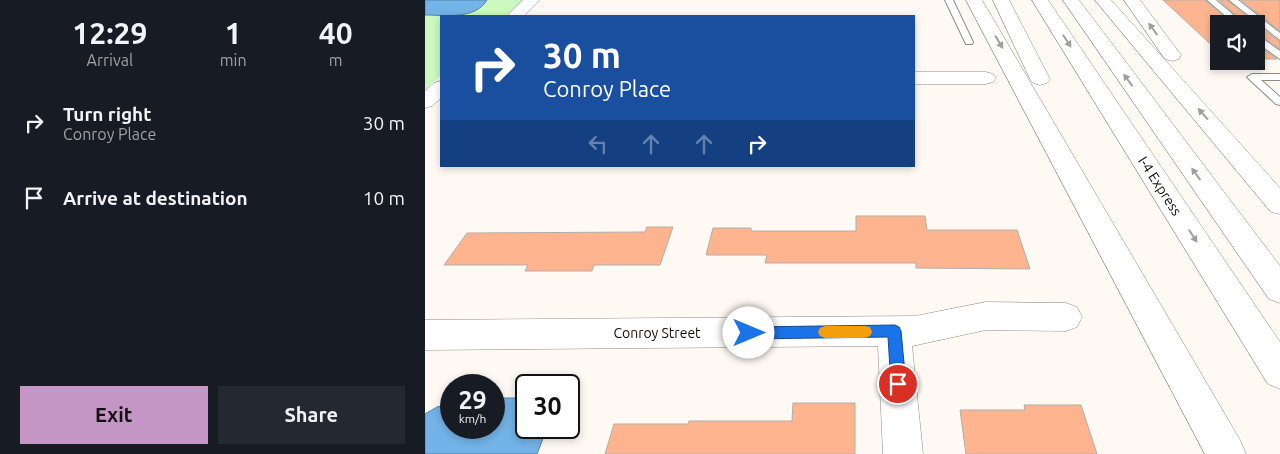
<!DOCTYPE html>
<style>
body{margin:0;font-family:Ubuntu,sans-serif;background:#242831;color:#f1f3f6;height:100vh;display:flex;flex-direction:column;font-size:19px;white-space:nowrap}
*{box-sizing:border-box;margin:0}
p{font-size:16px;color:#9ea1a6}
.icon{flex:none;width:28px;height:28px;fill:none;stroke:currentColor;stroke-width:2;stroke-linecap:round;stroke-linejoin:round}
.map{position:relative;flex:1;overflow:hidden}
.details{display:flex;flex-direction:column;background:#171b24;width:425px}
.details>*{flex:none}
.hud{position:absolute;left:15px;top:15px;width:475px;height:152px;border-radius:0px;box-shadow:0 2px 8px #0003;background:#1a4fa0;color:#fff;overflow:hidden}
.tools{position:absolute;left:785px;top:15px;display:grid;gap:10px}
.tools a{display:grid;place-items:center;width:55px;height:55px;border-radius:0px;background:#171b24;box-shadow:0 2px 8px #0003;font-size:25px}
.speed{position:absolute;left:15px;top:374px;display:flex;gap:10px;font-size:25px;font-weight:700;text-align:center}
.speed>*{display:grid;place-content:center;width:65px;height:65px;border-radius:50%;background:#171b24;box-shadow:0 2px 8px #0003;line-height:1}
.speed small{font-size:12px;font-weight:400}
.speed .limit{border:2px solid #111;border-radius:8px;background:#fff;color:#111}
.pin{position:absolute;display:grid;place-items:center;width:42px;height:42px;color:#fff;margin:-21px;border:2px solid #fff;border-radius:50%;box-shadow:0 1px 5px #0007}
.me{position:absolute;width:55px;margin:-28px;rotate:90deg;stroke-linejoin:round;filter:drop-shadow(0 0 4px #0008)}
.turn{display:flex;align-items:center;gap:18px;height:105px;padding:0 20px;font-size:22px}
.turn .icon{width:65px;height:65px;stroke-width:2.5}
.turn b{display:block;font-size:35px;line-height:42px}
.lanes{display:flex;align-items:center;height:48px;padding:0 20px;background:#0003;justify-content:center;gap:25px;direction:ltr}
.lanes .off{opacity:.35}
.eta{display:flex;justify-content:space-evenly;align-items:center;height:85px;text-align:center}
.eta b{font-size:30px;font-weight:700;line-height:35px}
.button{display:flex;gap:10px;margin-top:auto;padding:10px 20px}
.button a{flex:1;height:58px;border-radius:0px;background:#c496c5;color:#111;font-size:20px;font-weight:700;line-height:58px;text-align:center}
.button a+a{background:#242831;color:#f1f3f6}
ul{padding:0;list-style:none}
li{display:flex;align-items:center;gap:15px;height:75px;padding:0 20px}
li div{flex:1}
li b{display:block;font-size:19px}
li em{font-style:normal}
main{display:flex;flex:1;min-height:0}
.map>svg:first-child{display:block}
</style>
<main>
<section class="details">
<div class="eta">
<div><b>12:29</b><p>Arrival</p></div>
<div><b>1</b><p>min</p></div>
<div><b>40</b><p>m</p></div>
</div>
<ul>
<li><svg class="icon" aria-label="right" viewBox="0 0 24 24"><path d="M7 20v-9h11M14 6l5 5-5 5"/></svg><div><b>Turn right</b><p>Conroy Place</p></div><em>30 m</em></li>
<li><svg class="icon" aria-label="arrive" viewBox="0 0 24 24"><path d="M6 21V4h12l-3 4 3 4H6"/></svg><div><b>Arrive at destination</b></div><em>10 m</em></li>
</ul>
<div class="button"><a>Exit</a><a>Share</a></div>
</section>
<div class="map">
<svg width="855" height="454" viewBox="0 0 855 454">
<rect width="100%" height="100%" fill="#fef9f3"/>
<path fill="#cbf9bf" d="M 0,0 L 98,0 L 80,16 L 16,16 L 16,75 L 0,90 Z"/>
<g fill="#73b3e7" stroke="#5582a5">
<path d="M 0,0 L 62,0 C 50,20 20,15 0,15 Z"/>
<path d="M 69,398 L 101,398 L 101,428 L 122,428 L 112,454 L 0,454 L 0,414 L 12,407 L 26,404 L 26,428 L 69,428 Z"/>
</g>
<g fill="#feb58f" stroke="#b3adaa">
<path d="M 738,0 L 780,0 L 807,24 L 794,24 L 794,52 Z"/>
<path d="M 794,0 L 802,0 L 831,24 L 821,24 Z"/>
<path d="M 816,0 L 855,0 L 855,31 Z"/>
<path d="M 831,24 L 855,42 L 855,49 L 831,32 Z"/>
<path d="M 831,44 L 852,59 L 831,59 Z"/>
<path d="M 431,216 L 500,216 L 502,230 L 592,230 L 605,269 L 491,268 L 491,263 L 340,263 L 342,255 L 281,255 L 288,228 L 326,228 L 326,231 L 431,231 Z"/>
<path d="M 222,227 L 248,227 L 235,265 L 169,265 L 167,271 L 100,271 L 103,265 L 19,265 L 42,233 L 220,232 Z"/>
<path d="M 368,403 L 430,403 L 430,454 L 180,454 L 189,424 L 263,424 L 264,421 L 367,421 Z"/>
<path d="M 599,405 L 656,405 L 672,454 L 541,454 L 535,410 L 600,410 Z"/>
</g>
<g fill="none" stroke-linecap="round" stroke-linejoin="round">
<defs>
<g id="lane">
<path d="M 520,0 L 528,0 L 548,42 L 547,44 L 541,44 L 540,42 Z"/>
<path d="M 782,0 L 791,0 L 819,24 L 810,24 Z"/>
<path d="M 804,0 L 813,0 L 855,33 L 855,40 Z"/>
<path d="M 831,34 L 855,51 L 855,59 L 831,42 Z"/>
<path d="M 827,74 L 855,74 L 855,80 L 836,80 L 855,97 L 855,105 L 851,104 L 824,79 L 822,77 Z"/>
</g>
<g id="street">
<path d="M 489,72 L 561,72 L 568,74 L 571,78 L 568,82 L 561,84 L 489,84 Z"/>
<path d="M 561,302 L 641,303 L 652,307 L 657,317 L 652,327 L 641,331 L 561,330 L 487,346 L 498,454 L 458,454 L 453,346 L 0,350 L 0,320 L 490,316 Z"/>
</g>
<g id="secondary">
<path d="M 98,0 L 115,0 L 99,16 L 82,16 Z"/>
<path d="M 16,81 L 16,98 L 7,106 L 0,108 L 0,91 L 9,83 Z"/>
</g>
<g id="highway">
<path d="M 541,0 L 557,0 L 815,440 L 821,454 L 780,454 Z"/>
<path d="M 568,0 L 584,0 L 625,79 L 622,83 L 615,85 L 608,83 L 605,79 Z"/>
<path d="M 607,0 L 623,0 L 855,342 L 855,389 L 843,384 Z"/>
<path d="M 638,0 L 654,0 L 855,266 L 855,303 L 844,299 Z"/>
<path d="M 670,0 L 686,0 L 855,188 L 855,214 L 846,212 Z"/>
<path d="M 699,0 L 715,0 L 756,55 L 754,59 L 747,61 L 740,59 Z"/>
</g>
</defs>
<use href="#lane" stroke="#8f8b86" stroke-width="2"/>
<use href="#street" stroke="#8f8b86" stroke-width="1"/>
<use href="#secondary" stroke="#8f8b86" stroke-width="1"/>
<use href="#highway" stroke="#8f8b86" stroke-width="1"/>
<use href="#lane" fill="#fff" fill-rule="evenodd"/>
<use href="#street" fill="#fff" fill-rule="evenodd"/>
<use href="#secondary" fill="#fff" fill-rule="evenodd"/>
<use href="#highway" fill="#fff" fill-rule="evenodd"/>
</g>
<defs><path id="oneway-solid" d="M-6-.8H1V-3.2L6.5 0L1 3.2V.8H-6Z" transform="scale(1.25)"/></defs>
<g fill="#9f9f9e">
<use href="#oneway-solid" transform="translate(728 29) rotate(-126)"/>
<use href="#oneway-solid" transform="translate(642 41) rotate(57)"/>
<use href="#oneway-solid" transform="translate(574 42) rotate(59)"/>
<use href="#oneway-solid" transform="translate(703 80) rotate(-126)"/>
<use href="#oneway-solid" transform="translate(778 114) rotate(-131)"/>
<use href="#oneway-solid" transform="translate(771 174) rotate(-126)"/>
<use href="#oneway-solid" transform="translate(768 236) rotate(57)"/>
</g>
<path fill="#1a73e8" stroke="#114b97" d="M 470,325 L 474,327 L 476,331 L 481,384 L 478,389 L 473,391 L 468,389 L 466,384 L 463,337 L 324,339 L 319,337 L 317,333 L 319,328 L 324,327 Z"/>
<path fill="#f59e0b" d="M 400,326 L 440,326 L 445,327 L 447,332 L 445,336 L 440,338 L 400,338 L 395,336 L 393,332 L 395,328 Z"/>
<g text-anchor="middle" dominant-baseline="central" stroke-width="4" stroke-linejoin="round" paint-order="stroke">
<g font-size="14" fill="#100e0c" stroke="#fff">
<text transform="translate(735 186) rotate(57)">I-4 Express</text>
<text x="232" y="333">Conroy Street</text>
</g>
</g>
</svg>
<div class="tools">
<a><svg class="icon" aria-label="sound" viewBox="0 0 24 24"><path d="M4 9h4l5-4v14l-5-4H4zM17 9q2 3 0 6"/></svg></a>
</div>
<div class="speed"><div>29<small>km/h</small></div><div class="limit">30</div></div>
<div class="pin" style="left:473px;top:384px;background:#d93025"><svg class="icon" aria-label="arrive" viewBox="0 0 24 24"><path d="M6 21V4h12l-3 4 3 4H6"/></svg></div>
<svg class="me" style="left:324px;top:333px" viewBox="-20 -20 40 40"><circle r="19" fill="#fff"/><path d="M0-13L10 11 0 6-10 11z" fill="#1a73e8"/></svg>
<div class="hud">
<div class="turn"><svg class="icon" aria-label="right" viewBox="0 0 24 24"><path d="M7 20v-9h11M14 6l5 5-5 5"/></svg><div><b>30 m</b>Conroy Place</div></div>
<div class="lanes"><svg class="icon off" aria-label="left" viewBox="0 0 24 24"><path d="M17 20v-9H6M10 6l-5 5 5 5"/></svg><svg class="icon off" aria-label="ahead" viewBox="0 0 24 24"><path d="M12 20V5M6 11l6-6 6 6"/></svg><svg class="icon off" aria-label="ahead" viewBox="0 0 24 24"><path d="M12 20V5M6 11l6-6 6 6"/></svg><svg class="icon" aria-label="right" viewBox="0 0 24 24"><path d="M7 20v-9h11M14 6l5 5-5 5"/></svg></div>
</div>
</div>
</main>
